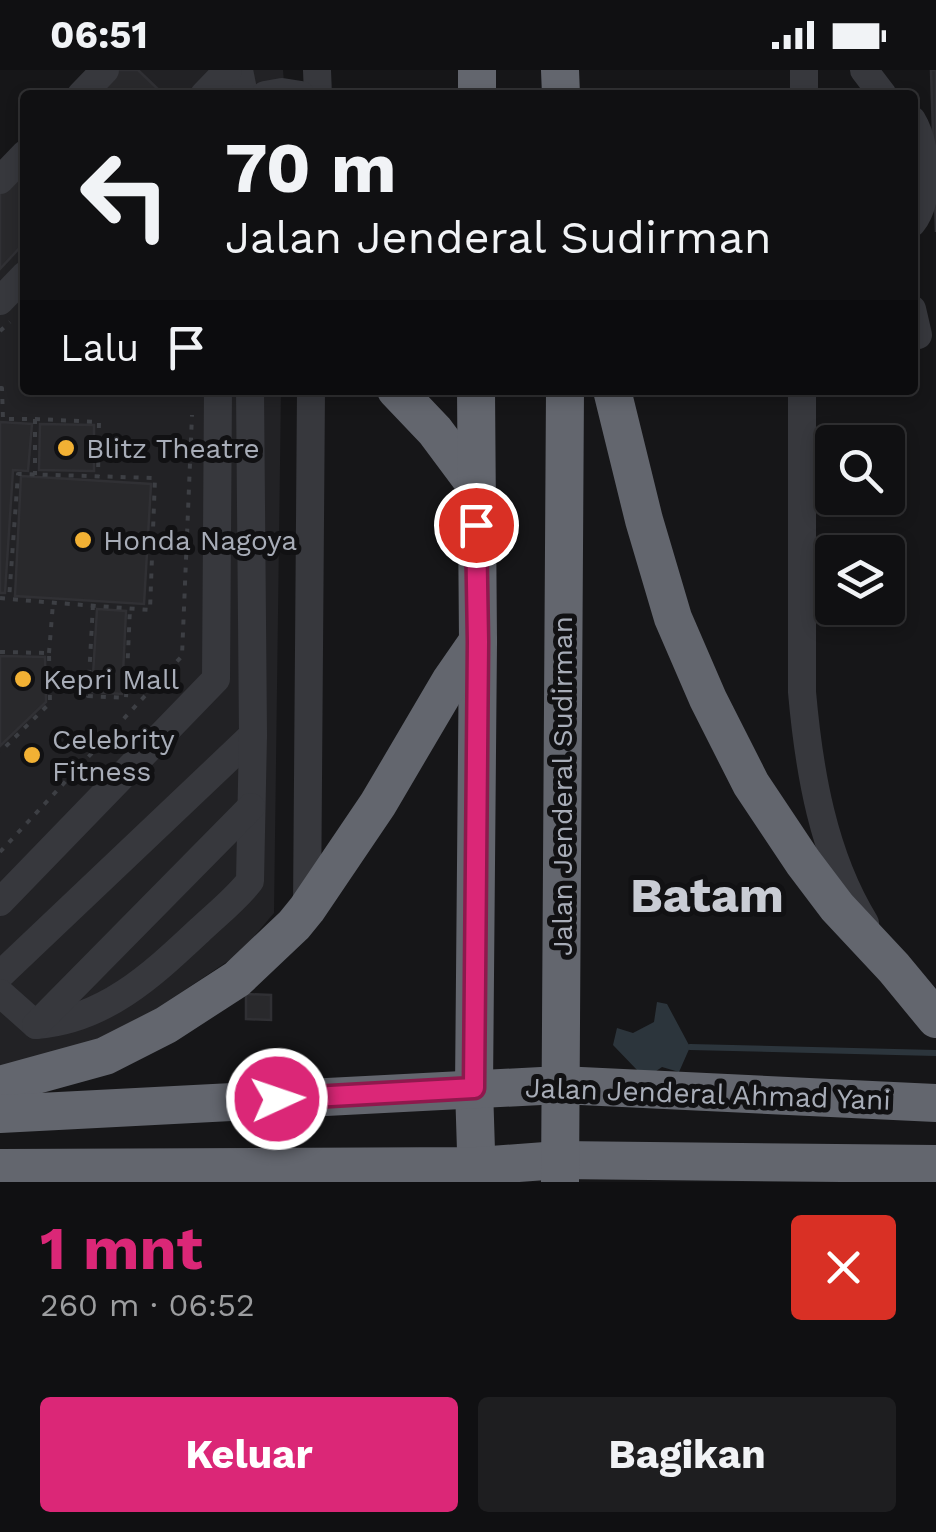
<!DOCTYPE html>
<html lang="id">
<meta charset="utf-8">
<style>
body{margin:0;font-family:"Work Sans",sans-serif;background:#1e1e20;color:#f1f3f6;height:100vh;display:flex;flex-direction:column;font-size:38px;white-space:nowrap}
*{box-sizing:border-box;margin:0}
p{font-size:32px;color:#9c9d9f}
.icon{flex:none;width:55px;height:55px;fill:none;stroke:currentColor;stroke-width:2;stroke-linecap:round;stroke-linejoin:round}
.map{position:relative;height:1112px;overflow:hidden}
.panel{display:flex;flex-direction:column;background:#101012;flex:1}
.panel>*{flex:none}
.hud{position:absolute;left:20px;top:20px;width:898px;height:305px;border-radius:10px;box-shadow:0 5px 15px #0003,0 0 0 2px #303032;background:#101012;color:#f1f3f6;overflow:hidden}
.tools{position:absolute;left:815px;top:355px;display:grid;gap:20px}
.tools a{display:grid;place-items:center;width:90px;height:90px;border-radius:10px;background:#101012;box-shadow:0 5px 15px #0003,0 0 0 2px #303032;font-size:50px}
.pin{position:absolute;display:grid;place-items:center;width:85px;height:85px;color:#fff;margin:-42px;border:5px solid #fff;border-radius:50%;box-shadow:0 2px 10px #0007}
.me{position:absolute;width:110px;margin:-55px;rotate:87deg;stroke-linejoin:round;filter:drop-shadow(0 0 8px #0008)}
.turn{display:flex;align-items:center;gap:35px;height:210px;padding:0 40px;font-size:45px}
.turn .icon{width:130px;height:130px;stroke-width:2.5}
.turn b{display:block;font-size:70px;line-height:85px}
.then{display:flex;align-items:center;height:95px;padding:0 40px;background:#0003;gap:20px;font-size:38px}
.round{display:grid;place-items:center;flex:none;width:105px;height:105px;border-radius:10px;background:#1e1e20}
.headline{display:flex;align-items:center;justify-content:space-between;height:170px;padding:0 40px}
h1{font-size:60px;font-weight:700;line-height:75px;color:#db2777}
.button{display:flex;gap:20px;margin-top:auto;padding:20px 40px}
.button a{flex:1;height:115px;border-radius:10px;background:#db2777;color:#fff;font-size:40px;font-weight:700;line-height:115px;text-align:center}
.button a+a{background:#1e1e20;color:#f1f3f6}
.status{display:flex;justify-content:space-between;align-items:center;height:70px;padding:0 50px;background:#101012;direction:ltr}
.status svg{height:28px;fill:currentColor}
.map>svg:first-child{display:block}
</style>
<div class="status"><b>06:51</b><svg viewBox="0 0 49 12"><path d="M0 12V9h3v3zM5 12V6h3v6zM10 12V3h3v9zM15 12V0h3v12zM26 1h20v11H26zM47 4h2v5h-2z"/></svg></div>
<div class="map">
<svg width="936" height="1112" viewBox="0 0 936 1112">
<rect width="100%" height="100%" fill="#161618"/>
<g fill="#222225">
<path d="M 125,0 L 283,0 L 285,25 L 101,25 Z"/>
<path d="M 25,107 L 25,320 L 281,320 L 274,843 L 240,883 L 113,968 L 0,998 L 0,133 Z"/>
</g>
<path fill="#2c353c" d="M 657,932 L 667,934 L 690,977 L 679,1002 L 662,997 L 649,1006 L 638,1001 L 613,975 L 617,958 L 633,963 L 654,952 Z"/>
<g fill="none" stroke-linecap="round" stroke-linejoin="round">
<path stroke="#2c353c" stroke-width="6" d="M 690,977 L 936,983"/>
</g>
<g fill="#29292c" stroke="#303034" stroke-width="2.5">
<path d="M 109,0 L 138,0 L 160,21 L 156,25 L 86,25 Z"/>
<path d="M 931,0 L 936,0 L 936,162 Z"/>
<path d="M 25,92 L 25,172 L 0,199 L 0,118 Z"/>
<path d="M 0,352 L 32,354 L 28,401 L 13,400 L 5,523 L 0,523 Z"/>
<path d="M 40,354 L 94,355 L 94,401 L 39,400 Z"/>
<path d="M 21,406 L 151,414 L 144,534 L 15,526 Z"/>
<path d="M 97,539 L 126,541 L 122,624 L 92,622 Z"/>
<path d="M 0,586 L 45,587 L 46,632 L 0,676 Z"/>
<path d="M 246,924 L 271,925 L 271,950 L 246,949 Z"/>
</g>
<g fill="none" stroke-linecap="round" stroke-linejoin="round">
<g stroke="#3d3f44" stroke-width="4" stroke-dasharray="5 8" stroke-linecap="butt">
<path d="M 0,261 L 10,252"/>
<path d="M 0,318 L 2,318 L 3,349 L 35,349 L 35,405"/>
<path d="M 35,349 L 99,352 L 98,406"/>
<path d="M 0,528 C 50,533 100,536 150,540 L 155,408 L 18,404 L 9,529"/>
<path d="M 93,535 L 88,626 L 126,628 L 130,538"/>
<path d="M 0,582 L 49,583 L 50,633 L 0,682"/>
<path d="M 49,583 L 53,533"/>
<path d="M 0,782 L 182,586 L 192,345"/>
</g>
<g stroke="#37383d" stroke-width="28">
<path d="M 239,0 L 244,25"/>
<path d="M 317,0 L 318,25"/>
<path d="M 864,0 L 883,25"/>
<path d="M 81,25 L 105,0"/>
<path d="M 204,25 L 228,0"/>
<path d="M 265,25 L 282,22 L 301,25"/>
<path d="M 804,25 L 804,0"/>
<path d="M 912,50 C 927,75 931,130 912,153"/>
<path d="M 0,110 L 25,84"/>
<path d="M 0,231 L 25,205"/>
<path d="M 912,239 L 918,265"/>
<path d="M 802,320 L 802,622 C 809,701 823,785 865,853"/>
<path d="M 0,832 L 216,609 L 218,320"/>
<path d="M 307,839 L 311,320"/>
<path d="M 0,905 L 253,665"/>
<path d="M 0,923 L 36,955 C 105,950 153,904 200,860 C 217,844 236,829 250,811 L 253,665 L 250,320"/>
<path d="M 36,955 L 251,737"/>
</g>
<g stroke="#63666e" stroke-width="38">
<path d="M 560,0 L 561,25"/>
<path d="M 477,25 L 477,0"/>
<path d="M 396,320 L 435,361 L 476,416"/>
<path d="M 476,320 L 478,571 L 474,1018 L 477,1112"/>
<path d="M 612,320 L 644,450 L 673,548 L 708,629 L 751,714 L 803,792 L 837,837 L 894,898 L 936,949"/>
<path d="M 0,1015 L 105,986 L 166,955 L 237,909 L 294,855 L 307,839 L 378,734 L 451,610 L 478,571"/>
<path d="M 0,1044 L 560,1015 L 936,1033"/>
<path d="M 0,1098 L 478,1096 L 559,1090 L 936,1094"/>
<path d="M 560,1112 L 565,320"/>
</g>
</g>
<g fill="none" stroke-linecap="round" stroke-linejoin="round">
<defs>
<path id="route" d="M 277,1029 L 474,1018 L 478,572 L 476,455"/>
</defs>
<use href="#route" stroke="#8e194d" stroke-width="25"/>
<use href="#route" stroke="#db2777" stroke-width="18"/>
</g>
<g fill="#f2b134" stroke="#111113" stroke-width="4">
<circle cx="66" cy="378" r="10"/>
<circle cx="83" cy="470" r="10"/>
<circle cx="23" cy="609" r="10"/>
<circle cx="32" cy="685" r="10"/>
</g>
<g text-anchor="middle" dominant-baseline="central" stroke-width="10" stroke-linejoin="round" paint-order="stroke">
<g font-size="28" fill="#a8adb8" stroke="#111113" text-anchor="start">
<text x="86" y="378">Blitz Theatre</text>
<text x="103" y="470">Honda Nagoya</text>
<text x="43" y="609">Kepri Mall</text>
<text x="52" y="669">Celebrity<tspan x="52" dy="32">Fitness</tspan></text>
</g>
<g font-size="28" fill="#a8adb8" stroke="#111113">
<text transform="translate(562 716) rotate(-90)">Jalan Jenderal Sudirman</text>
<text transform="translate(708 1024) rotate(2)">Jalan Jenderal Ahmad Yani</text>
</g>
<g font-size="48" font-weight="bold" fill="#c9ccd4" stroke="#111113">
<text x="707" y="825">Batam</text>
</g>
</g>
</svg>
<div class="tools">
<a><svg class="icon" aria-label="search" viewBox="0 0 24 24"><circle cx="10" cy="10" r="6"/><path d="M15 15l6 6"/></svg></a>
<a><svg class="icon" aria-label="layers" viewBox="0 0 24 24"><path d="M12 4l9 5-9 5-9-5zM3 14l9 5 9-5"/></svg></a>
</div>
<div class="pin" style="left:476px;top:455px;background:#d93025"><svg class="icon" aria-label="arrive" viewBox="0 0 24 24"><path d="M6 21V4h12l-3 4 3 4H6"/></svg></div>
<svg class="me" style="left:277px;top:1029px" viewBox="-20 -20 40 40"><circle r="17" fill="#db2777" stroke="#fff" stroke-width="3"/><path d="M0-11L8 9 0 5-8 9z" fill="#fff"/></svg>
<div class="hud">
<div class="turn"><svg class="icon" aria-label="left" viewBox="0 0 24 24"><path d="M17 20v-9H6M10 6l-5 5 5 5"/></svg><div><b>70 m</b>Jalan Jenderal Sudirman</div></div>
<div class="then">Lalu<svg class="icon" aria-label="arrive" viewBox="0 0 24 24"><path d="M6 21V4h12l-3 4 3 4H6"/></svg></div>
</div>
</div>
<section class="panel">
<div class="headline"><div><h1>1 mnt</h1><p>260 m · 06:52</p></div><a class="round" style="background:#d93025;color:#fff"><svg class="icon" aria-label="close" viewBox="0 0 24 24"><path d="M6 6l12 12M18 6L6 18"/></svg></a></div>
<div class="button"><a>Keluar</a><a>Bagikan</a></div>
</section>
